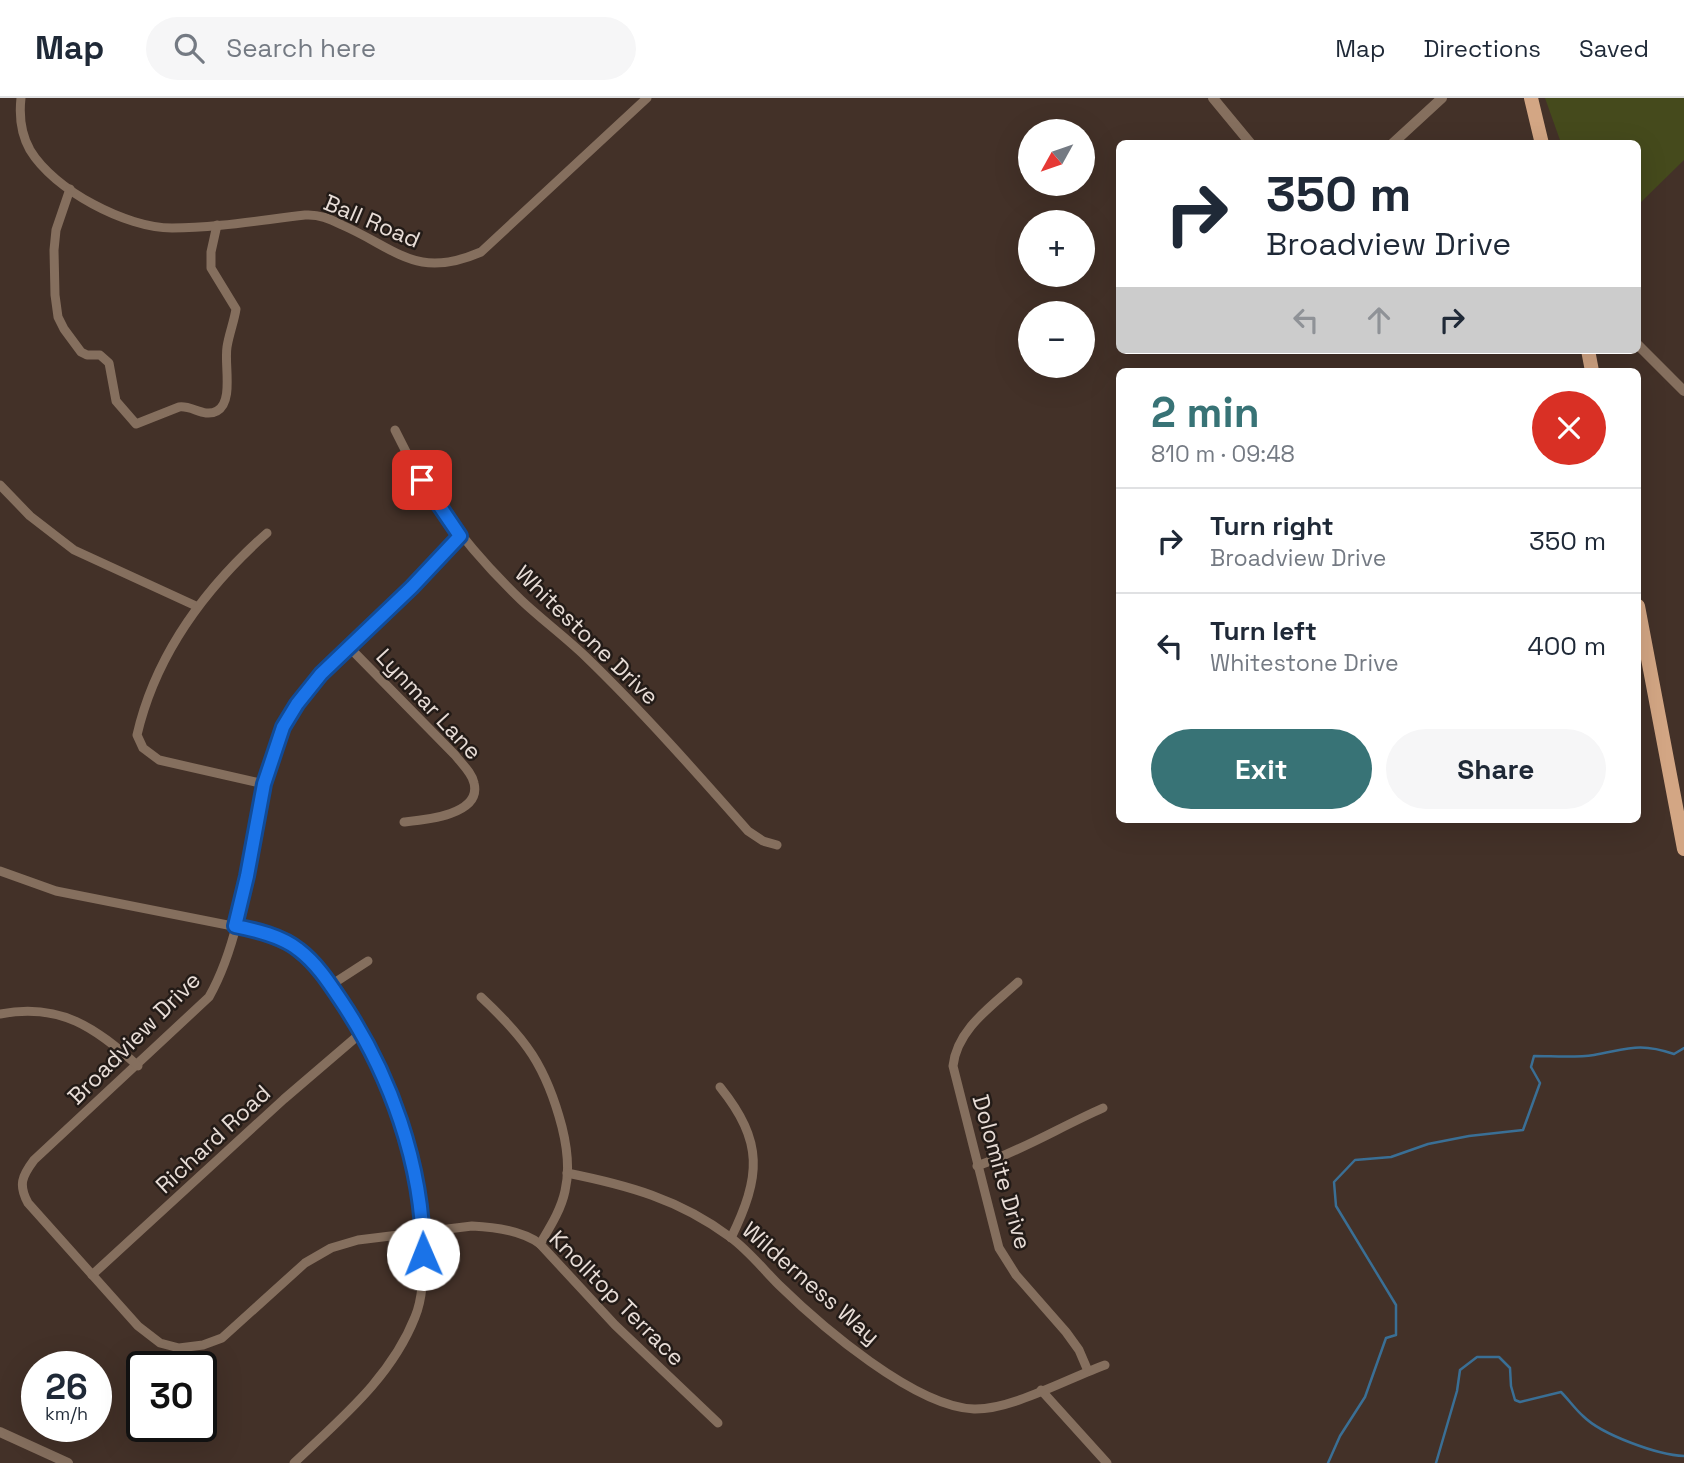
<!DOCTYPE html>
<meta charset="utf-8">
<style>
body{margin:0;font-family:"Space Grotesk",sans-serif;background:#f6f6f7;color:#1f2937;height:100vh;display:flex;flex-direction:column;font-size:26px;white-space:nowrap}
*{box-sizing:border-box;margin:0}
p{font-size:23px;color:#747a83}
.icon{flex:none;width:38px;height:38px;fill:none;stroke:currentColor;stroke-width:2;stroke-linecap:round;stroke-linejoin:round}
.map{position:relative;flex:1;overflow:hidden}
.details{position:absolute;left:1116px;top:270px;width:525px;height:455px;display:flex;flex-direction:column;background:#fff;border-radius:10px;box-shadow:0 7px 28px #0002}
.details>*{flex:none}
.hud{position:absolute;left:1116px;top:42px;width:525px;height:214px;border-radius:10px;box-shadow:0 7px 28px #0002;background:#fff;color:#1f2937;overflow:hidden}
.needle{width:46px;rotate:230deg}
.buttons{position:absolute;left:1018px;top:21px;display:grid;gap:14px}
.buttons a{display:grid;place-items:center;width:77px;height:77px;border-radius:50%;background:#fff;box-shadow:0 7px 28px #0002;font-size:35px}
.speed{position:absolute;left:21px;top:1253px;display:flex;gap:14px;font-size:35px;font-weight:700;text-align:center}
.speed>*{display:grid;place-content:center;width:91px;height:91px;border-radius:50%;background:#fff;box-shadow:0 7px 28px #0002;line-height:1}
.speed small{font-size:18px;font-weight:400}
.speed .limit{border:4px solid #111;border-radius:10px;background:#fff;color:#111}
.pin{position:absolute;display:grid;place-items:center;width:60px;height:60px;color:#fff;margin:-30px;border-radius:14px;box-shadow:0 4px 10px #0006}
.me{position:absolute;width:77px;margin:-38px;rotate:359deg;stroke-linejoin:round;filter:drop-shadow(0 0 5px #0008)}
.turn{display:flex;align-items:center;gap:24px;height:147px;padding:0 35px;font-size:32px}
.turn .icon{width:91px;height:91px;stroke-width:2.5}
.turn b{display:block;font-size:49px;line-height:60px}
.lanes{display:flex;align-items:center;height:66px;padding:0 35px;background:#0003;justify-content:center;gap:35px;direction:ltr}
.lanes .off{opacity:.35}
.round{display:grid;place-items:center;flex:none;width:74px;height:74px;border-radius:37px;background:#f6f6f7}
.summary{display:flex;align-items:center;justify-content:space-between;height:119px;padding:0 35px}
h1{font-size:42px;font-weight:600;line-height:52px;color:#387376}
.action{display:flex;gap:14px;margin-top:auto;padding:14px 35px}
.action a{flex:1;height:80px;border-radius:42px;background:#387376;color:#fff;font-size:28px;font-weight:600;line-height:80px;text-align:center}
.action a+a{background:#f6f6f7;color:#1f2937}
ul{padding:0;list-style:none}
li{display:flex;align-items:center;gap:21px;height:105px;padding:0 35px;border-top:2px solid #e0e1e3}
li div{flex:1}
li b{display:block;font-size:26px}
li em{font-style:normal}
header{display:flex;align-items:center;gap:42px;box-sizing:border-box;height:98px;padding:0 35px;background:#fff;border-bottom:2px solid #e0e1e3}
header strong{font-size:33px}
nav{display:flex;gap:38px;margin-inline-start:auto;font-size:24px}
.search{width:490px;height:63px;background:#f6f6f7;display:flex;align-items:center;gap:18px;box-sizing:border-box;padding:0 24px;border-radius:38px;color:#747a83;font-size:26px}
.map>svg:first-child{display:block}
</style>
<header>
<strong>Map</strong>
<div class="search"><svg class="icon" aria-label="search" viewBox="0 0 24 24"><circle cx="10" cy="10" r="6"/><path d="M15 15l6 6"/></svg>Search here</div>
<nav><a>Map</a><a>Directions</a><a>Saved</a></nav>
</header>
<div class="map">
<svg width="1684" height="1365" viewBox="0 0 1684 1365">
<rect width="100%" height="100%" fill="#433128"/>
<path fill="#454a1c" d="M 1545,0 L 1684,0 L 1684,62 L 1638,107 L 1638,46 L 1561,45 Z"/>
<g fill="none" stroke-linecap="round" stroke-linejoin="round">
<g stroke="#3a6f95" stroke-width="2.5">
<path d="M 1328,1365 L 1340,1338 L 1365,1299 L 1386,1240 L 1396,1237 L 1396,1207 L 1336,1108 L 1334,1084 L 1355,1062 L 1391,1059 L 1428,1046 L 1469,1038 L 1523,1032 L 1540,985 L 1531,969 L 1534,958 C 1553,958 1575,960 1594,957 C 1628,951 1639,944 1674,956 L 1684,950"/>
<path d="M 1436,1365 L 1457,1293 L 1460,1272 L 1477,1259 L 1499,1259 L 1510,1270 L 1511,1288 L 1515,1302 L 1520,1304 L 1561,1294 C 1569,1302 1575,1311 1583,1318 C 1602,1337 1658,1357 1684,1358"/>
</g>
<g stroke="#856f5e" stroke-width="9">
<path d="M 21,0 C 19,18 21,36 30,52 C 54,92 126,130 172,130 C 216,130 261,122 305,117 C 319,116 330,121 342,127 C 397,151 416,182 481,154 L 647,0"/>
<path d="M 70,91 L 56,132 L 54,152 L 55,197 L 58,219 L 64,231 L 81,254 L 87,257 L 100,257 L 109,265 L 116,303 L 136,326 L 179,309 C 192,307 204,320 217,313 C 234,304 224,266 227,249 C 229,236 234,224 236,211 L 211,170 L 211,154 L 217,127"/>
<path d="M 395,332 C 426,397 468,451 521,502 C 541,521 564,538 585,558 C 642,613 695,673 748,733 L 763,743 L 777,747"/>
<path d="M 0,387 L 30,418 L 74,452 L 196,508"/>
<path d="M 460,438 C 434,465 409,492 382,518 C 347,552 306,584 283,628 C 269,657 263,689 257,720 C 247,778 238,848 209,899 L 34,1062 C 22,1078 18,1087 28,1105 L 138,1228 L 160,1245 L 179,1250 L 203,1247 L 222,1240 L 305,1165 L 331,1150 L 358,1142 L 472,1128 C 494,1129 523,1133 540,1146 L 615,1227 L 718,1325"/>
<path d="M 349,549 L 455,657 C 462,666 472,675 474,685 C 482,717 425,722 404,724"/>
<path d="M 264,686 L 159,662 L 143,650 L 137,637 C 156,555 205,490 267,435"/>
<path d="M 0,773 L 56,793 L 258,833 C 271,838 285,842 297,850 C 314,862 327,881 338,898 C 389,974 423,1065 423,1157 C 423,1177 423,1200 415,1219 C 391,1280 340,1321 294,1365"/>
<path d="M 1018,884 C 992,908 957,931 953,968 L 999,1150 L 1016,1177 L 1066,1234 L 1079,1252 L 1088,1273"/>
<path d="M 331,887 L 368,863"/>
<path d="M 481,899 C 526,941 546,968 562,1029 C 567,1049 570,1072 565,1093 C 561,1112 550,1129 540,1146"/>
<path d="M 0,916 C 60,904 96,930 138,968"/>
<path d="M 720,989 C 764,1044 761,1078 731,1140"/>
<path d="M 977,1068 C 1021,1053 1060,1029 1103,1010"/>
<path d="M 567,1075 C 627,1087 679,1101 730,1139 C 748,1152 763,1171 779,1187 C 821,1228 915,1309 974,1311 C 1011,1312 1069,1280 1105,1267"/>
<path d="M 92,1177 L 284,1001 L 361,935"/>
<path d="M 1041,1292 L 1107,1365"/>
</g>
<g stroke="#856f5e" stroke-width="10">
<path d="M 1213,0 L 1251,46"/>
<path d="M 1392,46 L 1442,0"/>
<path d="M 1638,247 L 1684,293"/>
<path d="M 0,1334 L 68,1365"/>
</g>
<g stroke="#d3a684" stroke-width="14">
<path d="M 1531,0 L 1542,46"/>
<path d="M 1588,252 L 1592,273"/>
<path d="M 1638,508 L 1684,751"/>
</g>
</g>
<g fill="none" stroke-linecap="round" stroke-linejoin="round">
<defs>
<path id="route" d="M 422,382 L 460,438 L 412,489 L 321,576 L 297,606 L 283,629 L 264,686 L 247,778 L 235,828 C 256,832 282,838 299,852 C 316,865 328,883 340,901 C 390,975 423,1067 423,1156"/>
</defs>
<use href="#route" stroke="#114b97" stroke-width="18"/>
<use href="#route" stroke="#1a73e8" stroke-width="12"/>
</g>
<g text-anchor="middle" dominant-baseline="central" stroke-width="5" stroke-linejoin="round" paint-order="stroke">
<g font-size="23" fill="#e8ddd7" stroke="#231b17">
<text transform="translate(372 123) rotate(23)">Ball Road</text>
<text transform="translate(587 537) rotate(44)">Whitestone Drive</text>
<text transform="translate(429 606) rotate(47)">Lynmar Lane</text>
<text transform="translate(134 940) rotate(-45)">Broadview Drive</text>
<text transform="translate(213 1041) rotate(-43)">Richard Road</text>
<text transform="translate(1002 1074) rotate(74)">Dolomite Drive</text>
<text transform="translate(811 1185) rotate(41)">Wilderness Way</text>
<text transform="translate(617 1200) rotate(45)">Knolltop Terrace</text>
</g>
</g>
</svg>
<div class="buttons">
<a><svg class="needle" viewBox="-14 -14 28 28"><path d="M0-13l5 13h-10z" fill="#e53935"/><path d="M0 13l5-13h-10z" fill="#747a83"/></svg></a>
<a>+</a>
<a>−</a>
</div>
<div class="speed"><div>26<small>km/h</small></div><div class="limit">30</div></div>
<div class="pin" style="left:422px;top:382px;background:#d93025"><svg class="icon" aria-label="arrive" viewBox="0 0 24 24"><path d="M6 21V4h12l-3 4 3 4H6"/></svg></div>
<svg class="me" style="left:423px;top:1156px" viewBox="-20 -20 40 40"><circle r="19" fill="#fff"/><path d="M0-13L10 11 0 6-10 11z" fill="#1a73e8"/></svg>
<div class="hud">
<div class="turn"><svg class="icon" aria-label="right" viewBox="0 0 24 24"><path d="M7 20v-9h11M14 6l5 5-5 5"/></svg><div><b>350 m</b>Broadview Drive</div></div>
<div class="lanes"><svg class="icon off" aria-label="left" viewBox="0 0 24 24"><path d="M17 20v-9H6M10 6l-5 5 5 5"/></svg><svg class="icon off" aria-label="ahead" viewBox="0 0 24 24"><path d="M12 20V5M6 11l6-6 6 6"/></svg><svg class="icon" aria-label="right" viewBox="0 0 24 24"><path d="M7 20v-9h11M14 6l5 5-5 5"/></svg></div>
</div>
<section class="details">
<div class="summary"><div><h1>2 min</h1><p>810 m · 09:48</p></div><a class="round" style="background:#d93025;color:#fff"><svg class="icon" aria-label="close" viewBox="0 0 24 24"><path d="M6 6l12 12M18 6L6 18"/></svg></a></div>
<ul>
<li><svg class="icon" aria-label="right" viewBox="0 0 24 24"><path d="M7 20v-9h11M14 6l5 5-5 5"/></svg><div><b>Turn right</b><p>Broadview Drive</p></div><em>350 m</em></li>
<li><svg class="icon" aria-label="left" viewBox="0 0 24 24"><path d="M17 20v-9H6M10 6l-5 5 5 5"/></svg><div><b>Turn left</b><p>Whitestone Drive</p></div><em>400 m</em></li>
</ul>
<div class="action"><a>Exit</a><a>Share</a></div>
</section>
</div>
